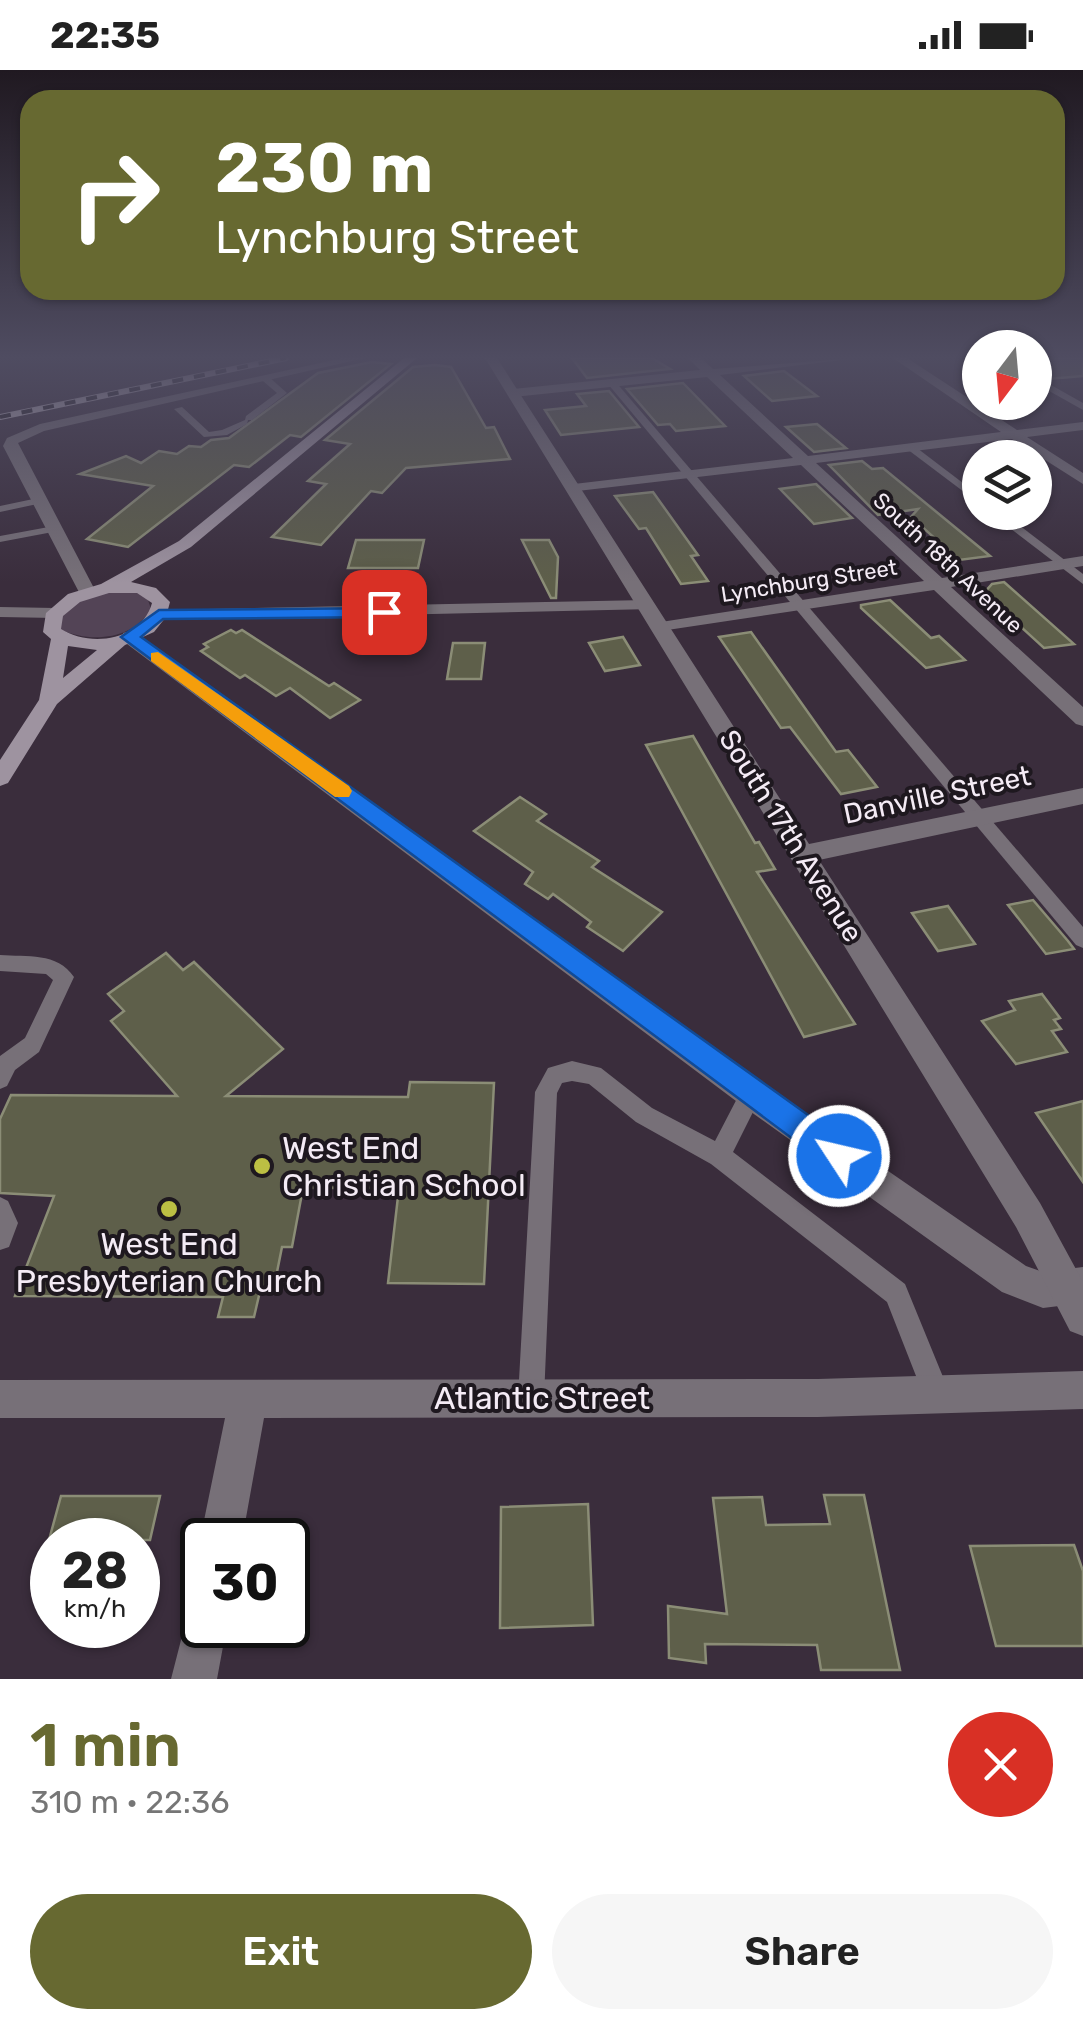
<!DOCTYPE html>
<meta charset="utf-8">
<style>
body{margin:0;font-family:Rubik,sans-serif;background:#f6f6f6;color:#222;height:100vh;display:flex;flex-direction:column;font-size:38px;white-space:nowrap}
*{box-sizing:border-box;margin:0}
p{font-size:32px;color:#767676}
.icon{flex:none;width:55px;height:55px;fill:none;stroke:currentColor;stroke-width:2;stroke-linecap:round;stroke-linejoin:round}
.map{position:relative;height:1609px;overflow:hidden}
.drawer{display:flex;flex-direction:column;background:#fff;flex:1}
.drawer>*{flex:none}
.hud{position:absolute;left:20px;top:20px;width:1045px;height:210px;border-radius:30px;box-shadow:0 2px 8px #0004;background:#676931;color:#fff;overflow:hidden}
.needle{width:65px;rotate:196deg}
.controls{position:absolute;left:962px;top:260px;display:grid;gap:20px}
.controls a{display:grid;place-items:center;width:90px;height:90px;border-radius:50%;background:#fff;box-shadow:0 2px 8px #0004;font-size:50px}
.speed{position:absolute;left:30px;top:1448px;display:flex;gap:20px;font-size:50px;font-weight:700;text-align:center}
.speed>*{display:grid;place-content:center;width:130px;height:130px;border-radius:50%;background:#fff;box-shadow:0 2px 8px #0004;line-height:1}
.speed small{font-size:25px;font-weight:400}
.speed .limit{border:5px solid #111;border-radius:15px;background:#fff;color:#111}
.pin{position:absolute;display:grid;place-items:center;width:85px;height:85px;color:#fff;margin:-42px;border-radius:20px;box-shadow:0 5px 15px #0006}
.me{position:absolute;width:110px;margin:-55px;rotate:305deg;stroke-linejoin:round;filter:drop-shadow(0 0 8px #0008)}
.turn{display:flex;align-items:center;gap:35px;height:210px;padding:0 30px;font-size:45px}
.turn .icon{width:130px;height:130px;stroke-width:2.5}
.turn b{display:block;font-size:70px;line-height:85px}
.round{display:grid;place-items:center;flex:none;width:105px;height:105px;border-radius:52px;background:#f6f6f6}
.headline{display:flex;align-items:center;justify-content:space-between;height:170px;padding:0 30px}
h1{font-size:60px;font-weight:600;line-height:75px;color:#676931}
.action{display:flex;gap:20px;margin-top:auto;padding:20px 30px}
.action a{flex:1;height:115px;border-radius:60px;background:#676931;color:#fff;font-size:40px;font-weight:600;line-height:115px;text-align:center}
.action a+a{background:#f6f6f6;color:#222}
.status{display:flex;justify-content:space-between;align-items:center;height:70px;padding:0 50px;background:#fff;direction:ltr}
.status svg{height:28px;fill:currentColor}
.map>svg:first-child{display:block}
</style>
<div class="status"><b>22:35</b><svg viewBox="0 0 49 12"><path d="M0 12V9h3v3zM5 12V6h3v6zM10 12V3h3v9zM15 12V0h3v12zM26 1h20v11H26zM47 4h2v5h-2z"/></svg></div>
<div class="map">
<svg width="1083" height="1609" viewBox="0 0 1083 1609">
<rect width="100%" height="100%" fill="#3a2d3c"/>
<path fill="#534456" d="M 130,520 L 147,527 L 151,539 C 133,570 91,573 61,560 L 58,554 C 69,524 102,522 130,520 Z"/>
<g fill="#5e5f4a" stroke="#8b8d76" stroke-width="2.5">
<path d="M 572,288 L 652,288 L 670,299 L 587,308 Z"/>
<path d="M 1035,288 L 1083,288 L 1083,306 L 1048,309 L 1035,302 Z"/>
<path d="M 372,292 L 391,294 L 301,367 L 290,365 L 249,397 L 234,395 L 128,477 L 87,469 L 153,416 L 80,404 L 126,386 L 141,393 L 159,381 L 177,384 L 189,376 L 201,377 L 211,370 L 229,368 L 318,303 Z"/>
<path d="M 435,295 L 451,297 L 486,358 L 494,357 L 510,389 L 406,398 L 382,423 L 371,421 L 321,475 L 272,467 L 326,414 L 308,411 L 350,374 L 325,370 L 413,297 Z"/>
<path d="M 784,301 L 817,326 L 772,331 L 744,306 Z"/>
<path d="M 683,313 L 725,356 L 676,361 L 670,354 L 658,355 L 627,319 Z"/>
<path d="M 609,321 L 639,357 L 561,365 L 545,340 L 586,336 L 577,324 Z"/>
<path d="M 817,354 L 846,378 L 814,382 L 786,357 Z"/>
<path d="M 862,391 L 872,399 L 883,398 L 990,486 L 959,490 L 911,447 L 918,439 L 878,445 L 829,395 Z"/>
<path d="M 816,414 L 852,448 L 814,454 L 780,419 Z"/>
<path d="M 653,422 L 698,485 L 691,486 L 708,511 L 681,514 L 646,458 L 639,459 L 615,426 Z"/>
<path d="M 356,470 L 424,470 L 418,498 L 348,498 Z"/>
<path d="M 522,470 L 549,470 L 558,487 L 556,528 L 551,528 Z"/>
<path d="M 1004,512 L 1074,574 L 1044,578 L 984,523 L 992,514 Z"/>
<path d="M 890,530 L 931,568 L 939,566 L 965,590 L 926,598 L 861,538 L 861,535 Z"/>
<path d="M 231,560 L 236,563 L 242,560 L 329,616 L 334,613 L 360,630 L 330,648 L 290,618 L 276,626 L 245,605 L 240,608 L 201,581 L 208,577 L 204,574 Z"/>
<path d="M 751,562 L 836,682 L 848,680 L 877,717 L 841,724 L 790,657 L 781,658 L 719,567 Z"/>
<path d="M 623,567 L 640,595 L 605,601 L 589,573 Z"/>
<path d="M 453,573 L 485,573 L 481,609 L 447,609 Z"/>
<path d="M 693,666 L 755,773 L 759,772 L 775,799 L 757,802 L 855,954 L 804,967 L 646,675 Z"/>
<path d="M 520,727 L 546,744 L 537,751 L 599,791 L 592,797 L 662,842 L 623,881 L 587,857 L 591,852 L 553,824 L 548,829 L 525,814 L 533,802 L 474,761 Z"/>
<path d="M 1033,830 L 1068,871 L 1074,879 L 1046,884 L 1008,835 Z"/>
<path d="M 948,836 L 975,874 L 938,881 L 912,843 Z"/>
<path d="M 166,883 L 183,900 L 194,892 L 283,979 L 226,1026 L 408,1027 L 410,1012 L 494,1013 L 484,1214 L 388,1213 L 399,1118 L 303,1118 L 292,1177 L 282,1177 L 274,1217 L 261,1217 L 254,1247 L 218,1247 L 223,1227 L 15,1226 L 54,1126 L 0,1123 L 0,1049 L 11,1025 L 177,1026 L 111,951 L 124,941 L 108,924 Z"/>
<path d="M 1042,924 L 1060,948 L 1054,950 L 1061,959 L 1052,961 L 1067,982 L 1016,994 L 982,951 L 1015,940 L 1009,931 Z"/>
<path d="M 1083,1031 L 1083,1112 L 1036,1043 Z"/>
<path d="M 824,1425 L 864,1425 L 900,1600 L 821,1600 L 817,1575 L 705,1574 L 706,1593 L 669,1588 L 668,1536 L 727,1544 L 713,1428 L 762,1427 L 766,1455 L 830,1454 Z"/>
<path d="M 61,1426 L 160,1426 L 150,1470 L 49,1470 Z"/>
<path d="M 588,1434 L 593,1555 L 500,1558 L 501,1437 Z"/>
<path d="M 1074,1475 L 1083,1501 L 1083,1576 L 996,1576 L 970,1476 Z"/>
</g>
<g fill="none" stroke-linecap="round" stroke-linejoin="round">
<g fill="#777078" fill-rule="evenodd">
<path d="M 1035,306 L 1083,333 L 1083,340 L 1035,313 Z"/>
<path d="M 263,307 L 269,307 L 287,323 L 252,350 L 248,350 L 247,354 L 227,365 L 204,367 L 174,339 L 182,337 L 209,362 L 222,360 L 245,350 L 246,346 L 277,323 L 263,311 Z"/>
<path d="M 608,310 L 614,310 L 1083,857 L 1083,878 L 1076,875 L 608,314 Z"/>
<path d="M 907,375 L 913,375 L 980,426 L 980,434 L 907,379 Z"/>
<path d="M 38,428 L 43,431 L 42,433 L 0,442 L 0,436 Z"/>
<path d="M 989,442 L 1002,442 L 1083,504 L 1083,514 Z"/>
<path d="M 54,456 L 60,459 L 58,461 L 0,472 L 0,466 Z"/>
<path d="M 0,885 C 27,887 57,882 74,907 L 39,982 L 15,1000 L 7,1016 L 0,1019 L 0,986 L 25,968 L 53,910 L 46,904 L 0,901 Z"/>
<path d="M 572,991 L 601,998 L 652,1038 L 715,1071 L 743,1017 L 751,1014 L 759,1017 L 762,1024 L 733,1082 L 905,1214 L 950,1324 L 947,1334 L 937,1337 L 927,1334 L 887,1232 L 711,1094 L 636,1052 L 589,1014 L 572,1011 L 562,1013 L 557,1023 L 544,1328 L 541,1338 L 531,1341 L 521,1338 L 518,1328 L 535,1022 L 548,998 Z"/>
<path d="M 0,1127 L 8,1131 L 18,1153 L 9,1177 L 0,1180 Z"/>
</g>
<g fill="#777078" fill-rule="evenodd">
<path d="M 343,288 L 365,288 L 44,361 L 18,373 L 96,522 L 93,526 L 81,526 L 3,376 L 7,368 L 40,354 Z"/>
<path d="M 688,288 L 701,288 L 713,299 L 858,288 L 720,305 L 808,386 L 1001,362 L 893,288 L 907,288 L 1017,360 L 1083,352 L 1083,360 L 1027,367 L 1083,403 L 1083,414 L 1012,369 L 816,393 L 942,508 L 1083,486 L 1083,496 L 951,517 L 1083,637 L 1083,656 L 1076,654 L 934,520 L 654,562 L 654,554 L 661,552 L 924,511 L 801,395 L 569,422 L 569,416 L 574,414 L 793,388 L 707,307 L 513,327 L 507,323 L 513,319 L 700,300 Z"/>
<path d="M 647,530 L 653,531 L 653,539 L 159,550 L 150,545 L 159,540 Z"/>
<path d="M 0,537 L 55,538 L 64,543 L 55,548 L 0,547 Z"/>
<path d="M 130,561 L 762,1014 L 1026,1196 L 1043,1202 L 1083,1197 L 1083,1233 L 1043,1238 L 1002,1222 L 740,1034 L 123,571 L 123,563 Z"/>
<path d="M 1083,1301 L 1083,1339 L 818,1347 L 264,1348 L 242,1470 L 202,1470 L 202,1476 L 200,1470 L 225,1348 L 0,1348 L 0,1310 L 818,1309 Z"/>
<path d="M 202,1534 L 202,1555 L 227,1555 L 217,1609 L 171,1609 L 189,1539 Z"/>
</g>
<path fill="#777078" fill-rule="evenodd" d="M 485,288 L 497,288 L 809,774 L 1083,718 L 1083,734 L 819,790 L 1040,1133 L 1083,1212 L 1083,1266 L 1070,1261 L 1016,1157 Z"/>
<path fill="#9e93a0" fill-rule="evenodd" d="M 404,288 L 417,288 L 191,477 L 131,512 L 156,518 L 170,532 L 166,547 L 154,562 L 125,575 L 57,634 L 8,713 L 0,716 L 0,690 L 39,630 L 51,569 L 43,562 L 46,543 L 68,524 L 101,514 L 179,471 ZM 109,523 L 137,523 L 152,533 C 142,570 91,578 61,559 L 63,546 L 80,532 ZM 68,576 L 97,580 L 63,608 Z"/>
<defs>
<path id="rail" d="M 0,347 L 286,288"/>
</defs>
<use href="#rail" stroke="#cac0cb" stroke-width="6"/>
<use href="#rail" stroke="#1e181f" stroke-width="4" stroke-dasharray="11" stroke-linecap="butt"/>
</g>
<linearGradient id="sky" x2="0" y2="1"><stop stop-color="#201921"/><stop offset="0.56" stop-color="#4f4c61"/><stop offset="1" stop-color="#4f4c61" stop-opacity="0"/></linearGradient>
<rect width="1083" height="513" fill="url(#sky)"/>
<path fill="#1a73e8" stroke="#114b97" stroke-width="2.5" d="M 390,538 L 392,542 L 384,547 L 163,549 L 141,567 L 850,1075 L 854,1086 L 850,1096 L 839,1100 L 829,1096 L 121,567 L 159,540 Z"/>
<path fill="#f59e0b" d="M 158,582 L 349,716 L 352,721 L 349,727 L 335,727 L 151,591 L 151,583 Z"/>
<g fill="#bcbf43" stroke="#1e181f" stroke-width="4">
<circle cx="262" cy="1096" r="10"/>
<circle cx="169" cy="1139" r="10"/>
</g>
<g text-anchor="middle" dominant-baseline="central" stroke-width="8" stroke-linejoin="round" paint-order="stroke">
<g font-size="22" fill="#f4ebf5" stroke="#1e181f">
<text transform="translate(948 493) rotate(43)">South 18th Avenue</text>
<text transform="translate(809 511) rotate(-9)">Lynchburg Street</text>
</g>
<g font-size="28" fill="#f4ebf5" stroke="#1e181f">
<text transform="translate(937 725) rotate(-12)">Danville Street</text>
<text transform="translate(791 766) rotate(58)">South 17th Avenue</text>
</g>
<g font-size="32" fill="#f4ebf5" stroke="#1e181f" text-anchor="start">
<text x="282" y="1078">West End<tspan x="282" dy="37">Christian School</tspan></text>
<text x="169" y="1174" text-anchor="middle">West End<tspan x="169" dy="37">Presbyterian Church</tspan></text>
</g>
<g font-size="32" fill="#f4ebf5" stroke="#1e181f">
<text x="542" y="1328">Atlantic Street</text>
</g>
</g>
</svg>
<div class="controls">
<a><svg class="needle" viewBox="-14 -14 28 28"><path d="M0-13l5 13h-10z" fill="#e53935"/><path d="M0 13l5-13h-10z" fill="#767676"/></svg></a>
<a><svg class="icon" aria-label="layers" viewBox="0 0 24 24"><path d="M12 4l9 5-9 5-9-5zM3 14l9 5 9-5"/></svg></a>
</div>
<div class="speed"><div>28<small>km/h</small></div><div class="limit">30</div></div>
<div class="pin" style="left:384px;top:542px;background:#d93025"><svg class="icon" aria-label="arrive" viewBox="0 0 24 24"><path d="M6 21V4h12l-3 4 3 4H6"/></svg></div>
<svg class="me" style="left:839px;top:1086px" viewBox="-20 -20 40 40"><circle r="17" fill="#1a73e8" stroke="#fff" stroke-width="3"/><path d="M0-11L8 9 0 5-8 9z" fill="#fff"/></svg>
<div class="hud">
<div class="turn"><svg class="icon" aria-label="right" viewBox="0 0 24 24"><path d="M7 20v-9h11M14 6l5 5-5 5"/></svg><div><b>230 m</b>Lynchburg Street</div></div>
</div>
</div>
<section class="drawer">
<div class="headline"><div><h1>1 min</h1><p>310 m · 22:36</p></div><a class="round" style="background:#d93025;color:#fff"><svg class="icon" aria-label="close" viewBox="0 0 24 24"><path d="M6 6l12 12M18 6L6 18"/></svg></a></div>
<div class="action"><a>Exit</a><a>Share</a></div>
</section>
